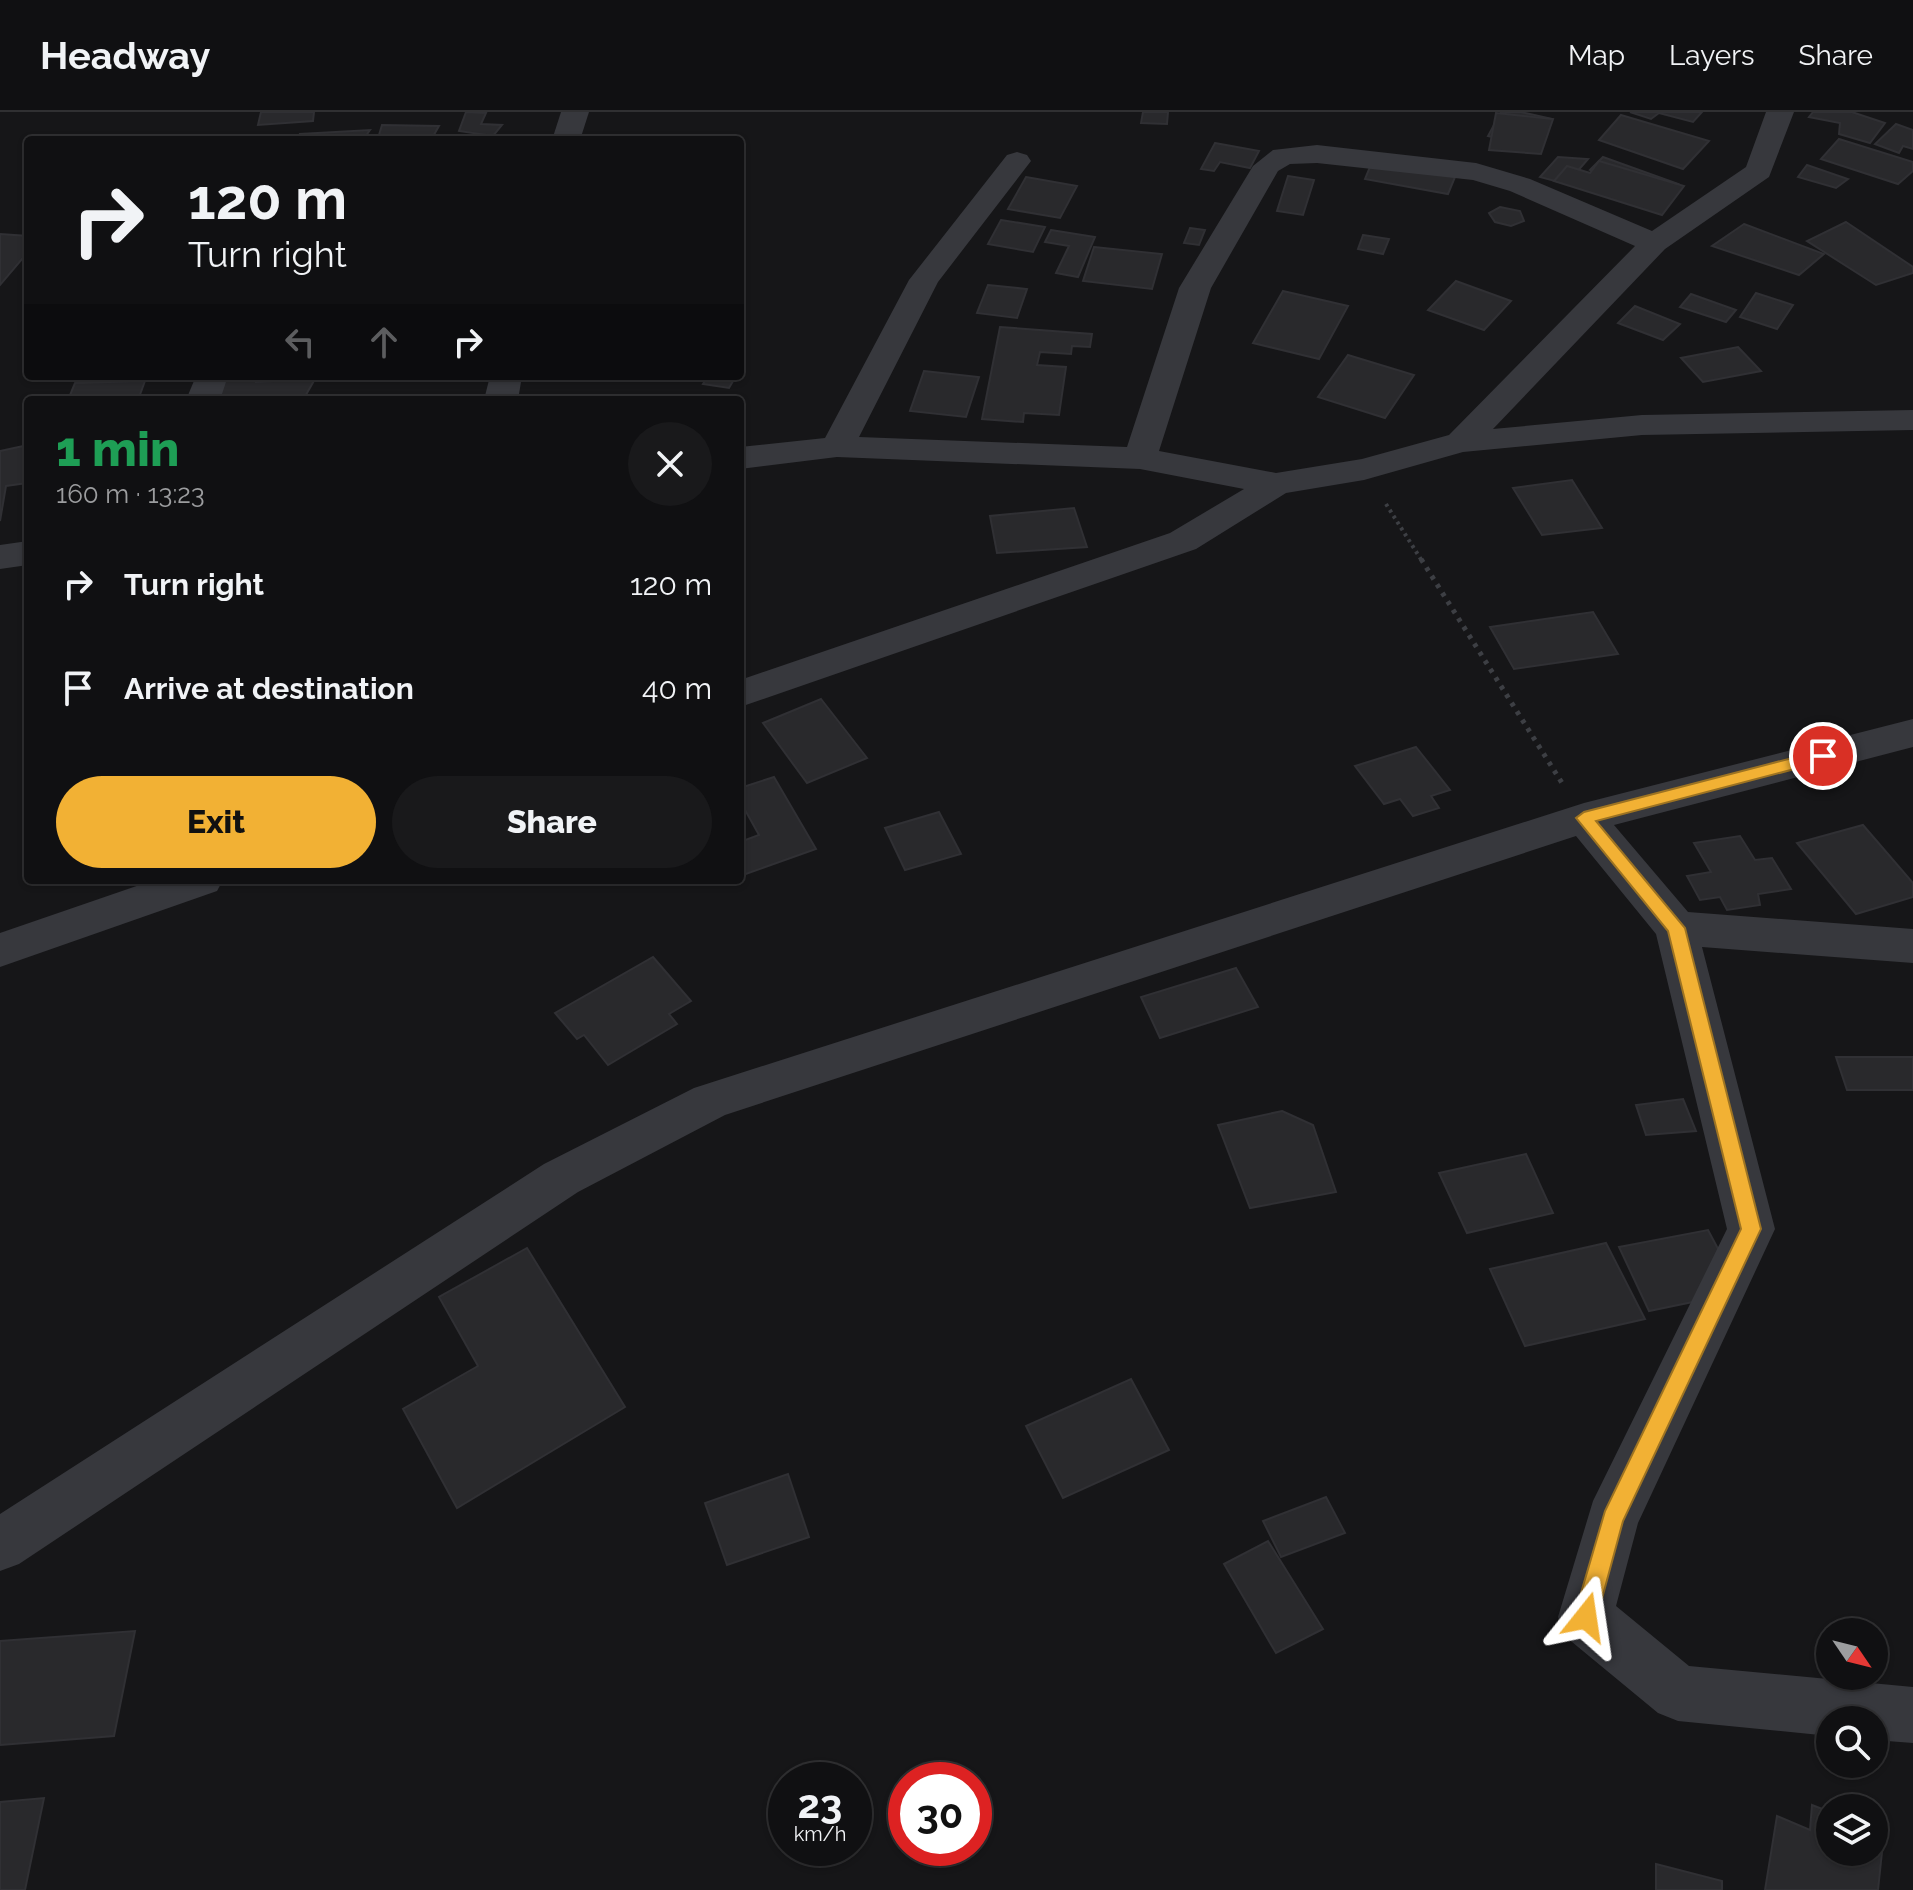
<!DOCTYPE html>
<meta charset="utf-8">
<style>
body{margin:0;font-family:Raleway,sans-serif;background:#19191b;color:#f1f3f6;height:100vh;display:flex;flex-direction:column;font-size:30px;white-space:nowrap}
*{box-sizing:border-box;margin:0}
p{font-size:26px;color:#9c9d9f}
.icon{flex:none;width:44px;height:44px;fill:none;stroke:currentColor;stroke-width:2;stroke-linecap:round;stroke-linejoin:round}
.map{position:relative;flex:1;overflow:hidden}
.sheet{position:absolute;left:24px;top:284px;width:720px;height:488px;display:flex;flex-direction:column;background:#101012;border-radius:8px;box-shadow:0 2px 6px #0004,0 0 0 2px #303032}
.sheet>*{flex:none}
.top-card{position:absolute;left:24px;top:24px;width:720px;height:244px;border-radius:8px;box-shadow:0 2px 6px #0004,0 0 0 2px #303032;background:#101012;color:#f1f3f6;overflow:hidden}
.needle{width:52px;rotate:125deg}
.buttons{position:absolute;left:1816px;top:1506px;display:grid;gap:16px}
.buttons a{display:grid;place-items:center;width:72px;height:72px;border-radius:50%;background:#101012;box-shadow:0 2px 6px #0004,0 0 0 2px #303032;font-size:40px}
.speed{position:absolute;left:768px;top:1650px;display:flex;gap:16px;font-size:40px;font-weight:700;text-align:center}
.speed>*{display:grid;place-content:center;width:104px;height:104px;border-radius:50%;background:#101012;box-shadow:0 2px 6px #0004,0 0 0 2px #303032;line-height:1}
.speed small{font-size:20px;font-weight:400}
.speed .limit{border:12px solid #d22;background:#fff;color:#111}
.pin{position:absolute;display:grid;place-items:center;width:68px;height:68px;color:#fff;margin:-34px;border:4px solid #fff;border-radius:50%;box-shadow:0 2px 8px #0007}
.me{position:absolute;width:88px;margin:-44px;rotate:15deg;stroke-linejoin:round;filter:drop-shadow(0 0 6px #0008)}
.turn{display:flex;align-items:center;gap:28px;height:168px;padding:0 32px;font-size:36px}
.turn .icon{width:104px;height:104px;stroke-width:2.5}
.turn b{display:block;font-size:56px;line-height:68px}
.lanes{display:flex;align-items:center;height:76px;padding:0 32px;background:#0003;justify-content:center;gap:40px;direction:ltr}
.lanes .off{opacity:.35}
.round{display:grid;place-items:center;flex:none;width:84px;height:84px;border-radius:42px;background:#19191b}
.head{display:flex;align-items:center;justify-content:space-between;height:136px;padding:0 32px}
h1{font-size:48px;font-weight:800;line-height:60px;color:#1e9e55}
.cta{display:flex;gap:16px;margin-top:auto;padding:16px 32px}
.cta a{flex:1;height:92px;border-radius:48px;background:#f2b134;color:#111;font-size:32px;font-weight:800;line-height:92px;text-align:center}
.cta a+a{background:#19191b;color:#f1f3f6}
ul{padding:0;list-style:none}
li{display:flex;align-items:center;gap:24px;height:104px;padding:0 32px}
li div{flex:1}
li b{display:block;font-size:30px}
li em{font-style:normal}
header{display:flex;align-items:center;gap:48px;box-sizing:border-box;height:112px;padding:0 40px;background:#101012;border-bottom:2px solid #303032}
header strong{font-size:38px}
nav{display:flex;gap:44px;margin-inline-start:auto;font-size:28px}
.map>svg:first-child{display:block}
</style>
<header>
<strong>Headway</strong>
<nav><a>Map</a><a>Layers</a><a>Share</a></nav>
</header>
<div class="map">
<svg width="1913" height="1778" viewBox="0 0 1913 1778">
<rect width="100%" height="100%" fill="#161618"/>
<g fill="#29292c" stroke="#303034" stroke-width="2">
<path d="M 261,0 L 314,0 L 313,9 L 258,13 Z"/>
<path d="M 466,0 L 486,1 L 481,12 L 502,13 L 493,24 L 459,19 Z"/>
<path d="M 1143,0 L 1168,0 L 1167,12 L 1141,11 Z"/>
<path d="M 1501,0 L 1521,0 L 1552,7 L 1538,35 L 1488,24 Z"/>
<path d="M 1630,0 L 1702,0 L 1693,10 L 1659,1 L 1651,7 Z"/>
<path d="M 1813,0 L 1852,0 L 1885,11 L 1870,31 L 1839,22 L 1840,11 L 1809,5 Z"/>
<path d="M 1496,1 L 1553,7 L 1541,42 L 1489,38 Z"/>
<path d="M 1621,3 L 1709,29 L 1683,57 L 1599,28 Z"/>
<path d="M 1896,12 L 1913,18 L 1913,37 L 1903,34 L 1899,41 L 1875,32 Z"/>
<path d="M 382,13 L 439,14 L 431,28 L 402,28 L 402,23 L 379,23 Z"/>
<path d="M 370,18 L 363,28 L 301,28 L 300,22 Z"/>
<path d="M 1839,27 L 1913,50 L 1913,59 L 1898,72 L 1821,47 Z"/>
<path d="M 1215,31 L 1259,39 L 1250,56 L 1220,50 L 1214,59 L 1201,57 Z"/>
<path d="M 1558,45 L 1588,47 L 1575,62 L 1597,71 L 1593,79 L 1540,65 Z"/>
<path d="M 1603,45 L 1678,72 L 1653,97 L 1606,83 L 1611,67 L 1590,58 Z"/>
<path d="M 1599,49 L 1684,74 L 1662,103 L 1554,69 L 1567,54 L 1590,61 Z"/>
<path d="M 1372,50 L 1455,65 L 1448,82 L 1365,67 Z"/>
<path d="M 1807,53 L 1848,67 L 1836,76 L 1798,65 Z"/>
<path d="M 1288,64 L 1314,68 L 1303,103 L 1277,99 Z"/>
<path d="M 1026,65 L 1077,74 L 1060,106 L 1008,97 Z"/>
<path d="M 1500,95 L 1520,99 L 1524,109 L 1511,114 L 1495,110 L 1489,101 Z"/>
<path d="M 1001,108 L 1045,115 L 1033,140 L 988,132 Z"/>
<path d="M 1846,110 L 1913,155 L 1913,161 L 1876,173 L 1807,129 Z"/>
<path d="M 1744,112 L 1824,142 L 1799,163 L 1712,134 Z"/>
<path d="M 1190,116 L 1205,118 L 1199,133 L 1184,131 Z"/>
<path d="M 1051,118 L 1095,125 L 1078,165 L 1056,161 L 1069,134 L 1045,130 Z"/>
<path d="M 0,122 L 28,124 L 28,140 L 0,173 Z"/>
<path d="M 1363,123 L 1389,127 L 1383,142 L 1358,137 Z"/>
<path d="M 1094,135 L 1162,142 L 1152,177 L 1083,169 Z"/>
<path d="M 1456,169 L 1511,189 L 1484,218 L 1428,198 Z"/>
<path d="M 988,173 L 1027,177 L 1017,206 L 977,201 Z"/>
<path d="M 1283,179 L 1348,194 L 1319,247 L 1253,231 Z"/>
<path d="M 1756,181 L 1793,193 L 1777,217 L 1740,205 Z"/>
<path d="M 1691,182 L 1736,198 L 1726,210 L 1680,195 Z"/>
<path d="M 1635,194 L 1680,212 L 1663,228 L 1618,211 Z"/>
<path d="M 1000,215 L 1092,222 L 1090,235 L 1072,234 L 1071,242 L 1040,240 L 1037,253 L 1066,255 L 1059,303 L 1024,301 L 1023,310 L 982,307 Z"/>
<path d="M 1738,235 L 1761,259 L 1703,270 L 1681,246 Z"/>
<path d="M 1348,243 L 1414,263 L 1385,306 L 1318,285 Z"/>
<path d="M 924,259 L 979,265 L 966,305 L 910,299 Z"/>
<path d="M 212,264 L 256,264 L 256,270 L 315,267 L 303,288 L 203,288 Z"/>
<path d="M 708,264 L 736,264 L 729,276 L 703,272 Z"/>
<path d="M 145,269 L 138,288 L 68,288 L 75,271 Z"/>
<path d="M 28,333 L 28,371 L 6,374 L 0,409 L 0,339 Z"/>
<path d="M 1572,368 L 1602,416 L 1542,423 L 1513,376 Z"/>
<path d="M 1074,396 L 1087,435 L 997,441 L 990,404 Z"/>
<path d="M 1593,500 L 1618,542 L 1514,557 L 1490,515 Z"/>
<path d="M 821,587 L 867,646 L 807,671 L 763,611 Z"/>
<path d="M 1416,635 L 1450,678 L 1431,684 L 1439,696 L 1413,704 L 1400,687 L 1384,692 L 1355,654 Z"/>
<path d="M 774,665 L 816,737 L 740,764 L 740,730 L 759,723 L 740,689 L 740,676 Z"/>
<path d="M 939,700 L 961,742 L 905,758 L 885,716 Z"/>
<path d="M 1863,713 L 1913,771 L 1913,785 L 1856,802 L 1797,731 Z"/>
<path d="M 1740,724 L 1755,748 L 1772,746 L 1791,777 L 1758,782 L 1760,793 L 1727,798 L 1720,785 L 1700,788 L 1687,764 L 1711,760 L 1694,731 Z"/>
<path d="M 653,845 L 691,889 L 669,902 L 677,912 L 608,953 L 584,923 L 577,927 L 555,901 Z"/>
<path d="M 1236,856 L 1258,895 L 1160,926 L 1141,885 Z"/>
<path d="M 1836,945 L 1913,945 L 1913,978 L 1847,978 Z"/>
<path d="M 1683,987 L 1696,1019 L 1646,1023 L 1636,993 Z"/>
<path d="M 1282,999 L 1313,1013 L 1336,1080 L 1250,1096 L 1218,1013 Z"/>
<path d="M 1526,1042 L 1553,1101 L 1467,1121 L 1439,1061 Z"/>
<path d="M 1708,1118 L 1741,1180 L 1649,1199 L 1619,1135 Z"/>
<path d="M 1606,1131 L 1645,1207 L 1525,1234 L 1490,1157 Z"/>
<path d="M 527,1136 L 625,1295 L 457,1396 L 403,1297 L 478,1254 L 439,1185 Z"/>
<path d="M 1131,1267 L 1169,1338 L 1063,1386 L 1026,1314 Z"/>
<path d="M 788,1362 L 809,1425 L 727,1453 L 705,1391 Z"/>
<path d="M 1326,1385 L 1345,1421 L 1281,1445 L 1263,1409 Z"/>
<path d="M 1268,1429 L 1323,1517 L 1276,1541 L 1224,1452 Z"/>
<path d="M 135,1519 L 114,1624 L 0,1633 L 0,1529 Z"/>
<path d="M 44,1686 L 25,1778 L 0,1778 L 0,1690 Z"/>
<path d="M 1812,1693 L 1830,1700 L 1830,1740 L 1874,1740 L 1874,1717 L 1884,1721 L 1878,1778 L 1765,1778 L 1777,1704 L 1810,1718 Z"/>
<path d="M 1656,1752 L 1722,1769 L 1722,1778 L 1656,1778 Z"/>
</g>
<g fill="none" stroke-linecap="round" stroke-linejoin="round">
<path stroke="#3d3f44" stroke-width="4" stroke-dasharray="3 4" stroke-linecap="butt" d="M 1386,392 L 1422,449"/>
<path stroke="#3d3f44" stroke-width="5" stroke-dasharray="4 6" stroke-linecap="butt" d="M 1421,447 L 1562,671"/>
<g fill="#37383d" fill-rule="evenodd">
<path d="M 561,0 L 589,0 L 580,28 L 552,28 Z"/>
<path d="M 1766,0 L 1794,0 L 1769,65 L 1665,137 L 1493,317 L 1642,303 L 1913,298 L 1913,318 L 1642,323 L 1463,340 L 1364,368 L 1286,381 L 1196,437 L 740,595 L 740,568 L 1170,421 L 1244,377 L 1140,357 L 837,345 L 740,357 L 740,335 L 825,326 L 909,168 L 1007,43 L 1017,40 L 1027,43 L 1031,49 L 938,170 L 859,325 L 1127,335 L 1179,176 L 1253,54 L 1273,38 L 1317,33 L 1476,51 L 1530,67 L 1652,119 L 1746,55 ZM 1317,51 L 1473,68 L 1510,79 L 1635,134 L 1449,323 L 1362,347 L 1276,361 L 1159,339 L 1211,176 L 1278,59 L 1290,52 Z"/>
<path d="M 196,264 L 228,264 L 220,288 L 186,288 Z"/>
<path d="M 490,264 L 522,264 L 518,288 L 484,288 Z"/>
<path d="M 28,429 L 28,453 L 0,457 L 0,433 Z"/>
<path d="M 1913,607 L 1913,635 L 1614,713 L 1688,800 L 1913,817 L 1913,851 L 1702,835 L 1775,1117 L 1638,1411 L 1616,1494 L 1689,1554 L 1913,1575 L 1913,1631 L 1874,1628 L 1874,1608 L 1830,1608 L 1830,1624 L 1678,1609 L 1658,1601 L 1566,1525 L 1558,1505 L 1593,1389 L 1727,1117 L 1656,822 L 1576,724 L 725,1003 L 578,1080 L 19,1452 L 0,1459 L 0,1402 L 544,1052 L 694,976 L 1584,691 Z"/>
<path d="M 154,768 L 223,768 L 217,779 L 0,855 L 0,821 Z"/>
</g>
</g>
<path fill="#f2b134" stroke="#9d7322" stroke-width="2" d="M 1823,638 L 1831,644 L 1829,648 L 1596,709 L 1685,816 L 1761,1117 L 1623,1409 L 1597,1505 L 1594,1513 L 1586,1516 L 1578,1513 L 1574,1505 L 1605,1399 L 1741,1117 L 1668,819 L 1576,706 L 1584,700 Z"/>
</svg>
<div class="buttons">
<a><svg class="needle" viewBox="-14 -14 28 28"><path d="M0-13l5 13h-10z" fill="#e53935"/><path d="M0 13l5-13h-10z" fill="#9c9d9f"/></svg></a>
<a><svg class="icon" aria-label="search" viewBox="0 0 24 24"><circle cx="10" cy="10" r="6"/><path d="M15 15l6 6"/></svg></a>
<a><svg class="icon" aria-label="layers" viewBox="0 0 24 24"><path d="M12 4l9 5-9 5-9-5zM3 14l9 5 9-5"/></svg></a>
</div>
<div class="speed"><div>23<small>km/h</small></div><div class="limit">30</div></div>
<div class="pin" style="left:1823px;top:644px;background:#d93025"><svg class="icon" aria-label="arrive" viewBox="0 0 24 24"><path d="M6 21V4h12l-3 4 3 4H6"/></svg></div>
<svg class="me" style="left:1586px;top:1505px" viewBox="-20 -20 40 40"><path d="M0-17L14 15 0 8-14 15z" fill="#f2b134" stroke="#fff" stroke-width="4"/></svg>
<div class="top-card">
<div class="turn"><svg class="icon" aria-label="right" viewBox="0 0 24 24"><path d="M7 20v-9h11M14 6l5 5-5 5"/></svg><div><b>120 m</b>Turn right</div></div>
<div class="lanes"><svg class="icon off" aria-label="left" viewBox="0 0 24 24"><path d="M17 20v-9H6M10 6l-5 5 5 5"/></svg><svg class="icon off" aria-label="ahead" viewBox="0 0 24 24"><path d="M12 20V5M6 11l6-6 6 6"/></svg><svg class="icon" aria-label="right" viewBox="0 0 24 24"><path d="M7 20v-9h11M14 6l5 5-5 5"/></svg></div>
</div>
<section class="sheet">
<div class="head"><div><h1>1 min</h1><p>160 m · 13:23</p></div><a class="round"><svg class="icon" aria-label="close" viewBox="0 0 24 24"><path d="M6 6l12 12M18 6L6 18"/></svg></a></div>
<ul>
<li><svg class="icon" aria-label="right" viewBox="0 0 24 24"><path d="M7 20v-9h11M14 6l5 5-5 5"/></svg><div><b>Turn right</b></div><em>120 m</em></li>
<li><svg class="icon" aria-label="arrive" viewBox="0 0 24 24"><path d="M6 21V4h12l-3 4 3 4H6"/></svg><div><b>Arrive at destination</b></div><em>40 m</em></li>
</ul>
<div class="cta"><a>Exit</a><a>Share</a></div>
</section>
</div>
